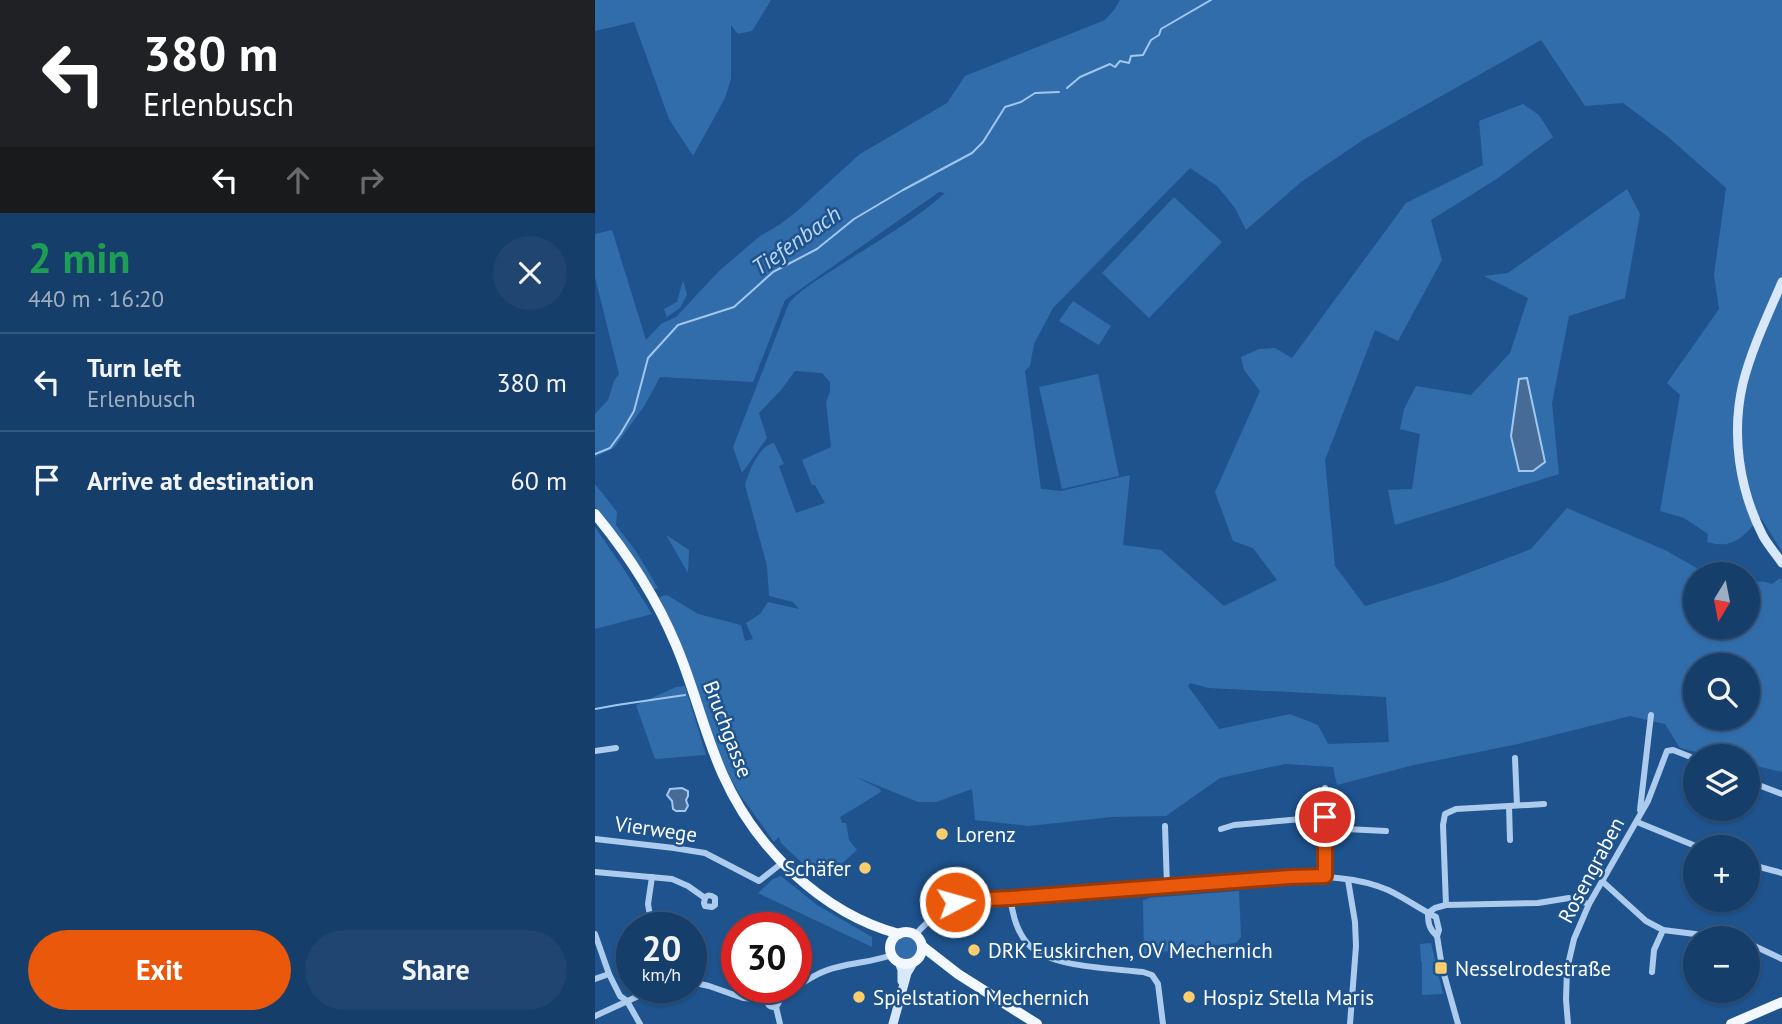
<!DOCTYPE html>
<meta charset="utf-8">
<style>
body{margin:0;font-family:"PT Sans",sans-serif;background:#1f4570;color:#f1f3f6;height:100vh;display:flex;flex-direction:column;font-size:26px;white-space:nowrap}
*{box-sizing:border-box;margin:0}
p{font-size:23px;color:#9eaec1}
.icon{flex:none;width:38px;height:38px;fill:none;stroke:currentColor;stroke-width:2;stroke-linecap:round;stroke-linejoin:round}
.map{position:relative;flex:1;overflow:hidden}
.details{display:flex;flex-direction:column;background:#163e6a;width:595px}
.details>*{flex:none}
.guide{background:#202124;color:#fff;overflow:hidden}
.needle{width:46px;rotate:190deg}
.fabs{position:absolute;left:1088px;top:562px;display:grid;gap:14px}
.fabs a{display:grid;place-items:center;width:77px;height:77px;border-radius:50%;background:#163e6a;box-shadow:0 2px 5px #0004,0 0 0 2px #35577e;font-size:35px}
.speed{position:absolute;left:21px;top:912px;display:flex;gap:14px;font-size:35px;font-weight:700;text-align:center}
.speed>*{display:grid;place-content:center;width:91px;height:91px;border-radius:50%;background:#163e6a;box-shadow:0 2px 5px #0004,0 0 0 2px #35577e;line-height:1}
.speed small{font-size:18px;font-weight:400}
.speed .limit{border:10px solid #d22;background:#fff;color:#111}
.pin{position:absolute;display:grid;place-items:center;width:60px;height:60px;color:#fff;margin:-30px;border:4px solid #fff;border-radius:50%;box-shadow:0 2px 7px #0007}
.me{position:absolute;width:77px;margin:-38px;rotate:84deg;stroke-linejoin:round;filter:drop-shadow(0 0 5px #0008)}
.turn{display:flex;align-items:center;gap:24px;height:147px;padding:0 28px;font-size:32px}
.turn .icon{width:91px;height:91px;stroke-width:2.5}
.turn b{display:block;font-size:49px;line-height:60px}
.lanes{display:flex;align-items:center;height:66px;padding:0 28px;background:#0003;justify-content:center;gap:35px;direction:ltr}
.lanes .off{opacity:.35}
.round{display:grid;place-items:center;flex:none;width:74px;height:74px;border-radius:37px;background:#1f4570}
.head{display:flex;align-items:center;justify-content:space-between;height:119px;padding:0 28px}
h1{font-size:42px;font-weight:600;line-height:52px;color:#1e9e55}
.action{display:flex;gap:14px;margin-top:auto;padding:14px 28px}
.action a{flex:1;height:80px;border-radius:42px;background:#ea580c;color:#fff;font-size:28px;font-weight:600;line-height:80px;text-align:center}
.action a+a{background:#1f4570;color:#f1f3f6}
ul{padding:0;list-style:none}
li{display:flex;align-items:center;gap:21px;height:98px;padding:0 28px;border-top:2px solid #35577e}
li div{flex:1}
li b{display:block;font-size:26px}
li em{font-style:normal}
main{display:flex;flex:1;min-height:0}
.map>svg:first-child{display:block}
</style>
<main>
<section class="details">
<div class="guide">
<div class="turn"><svg class="icon" aria-label="left" viewBox="0 0 24 24"><path d="M17 20v-9H6M10 6l-5 5 5 5"/></svg><div><b>380 m</b>Erlenbusch</div></div>
<div class="lanes"><svg class="icon" aria-label="left" viewBox="0 0 24 24"><path d="M17 20v-9H6M10 6l-5 5 5 5"/></svg><svg class="icon off" aria-label="ahead" viewBox="0 0 24 24"><path d="M12 20V5M6 11l6-6 6 6"/></svg><svg class="icon off" aria-label="right" viewBox="0 0 24 24"><path d="M7 20v-9h11M14 6l5 5-5 5"/></svg></div>
</div>
<div class="head"><div><h1>2 min</h1><p>440 m · 16:20</p></div><a class="round"><svg class="icon" aria-label="close" viewBox="0 0 24 24"><path d="M6 6l12 12M18 6L6 18"/></svg></a></div>
<ul>
<li><svg class="icon" aria-label="left" viewBox="0 0 24 24"><path d="M17 20v-9H6M10 6l-5 5 5 5"/></svg><div><b>Turn left</b><p>Erlenbusch</p></div><em>380 m</em></li>
<li><svg class="icon" aria-label="arrive" viewBox="0 0 24 24"><path d="M6 21V4h12l-3 4 3 4H6"/></svg><div><b>Arrive at destination</b></div><em>60 m</em></li>
</ul>
<div class="action"><a>Exit</a><a>Share</a></div>
</section>
<div class="map">
<svg width="1187" height="1024" viewBox="0 0 1187 1024">
<rect width="100%" height="100%" fill="#1e538e"/>
<g fill="#326dab" fill-rule="evenodd">
<path d="M 0,0 L 176,0 L 157,31 L 143,34 L 136,25 L 136,79 L 130,98 L 98,156 L 74,119 L 39,22 L 0,31 Z"/>
<path d="M 525,0 L 1187,0 L 1187,552 L 1166,518 C 1147,536 1140,550 1112,542 L 1113,534 L 1089,518 L 1065,511 L 1085,395 L 1072,383 L 1124,309 L 1119,275 L 1131,188 L 1072,136 L 1028,103 L 990,106 L 946,40 L 768,140 L 706,182 L 651,230 L 640,208 L 622,186 L 595,168 L 458,308 L 439,344 L 435,366 L 430,371 L 446,489 L 466,491 L 535,475 L 528,545 L 566,550 L 629,606 L 682,580 L 658,548 L 638,541 L 620,492 L 665,391 L 649,370 L 646,357 L 664,349 L 680,348 L 697,358 L 811,203 L 888,165 L 884,121 L 928,104 L 944,115 L 958,137 L 903,178 L 836,220 L 847,260 L 803,341 L 780,330 L 730,460 L 740,566 L 770,606 L 852,581 L 936,549 L 972,508 L 1070,550 L 1105,570 L 1124,569 L 1130,574 L 1101,574 L 1101,626 L 1153,626 L 1153,581 L 1170,582 L 1177,584 L 1185,578 L 1187,581 L 1187,772 L 1153,764 L 1153,756 L 1118,756 L 1085,748 L 1070,724 L 1035,716 L 923,744 L 819,765 L 742,785 L 738,767 L 690,764 L 625,778 L 571,816 L 517,817 L 434,826 L 380,820 L 377,789 L 341,802 L 323,802 L 259,776 L 285,789 L 286,792 L 245,817 L 247,823 L 251,823 L 254,840 L 262,850 L 235,874 C 219,878 198,854 186,843 L 184,837 L 179,842 L 143,792 L 122,752 L 86,647 L 64,597 L 72,595 L 103,614 L 146,625 L 150,641 L 158,639 L 151,623 L 165,614 L 173,602 L 204,609 L 198,602 L 174,596 L 172,566 L 150,485 C 154,472 164,445 179,443 L 189,464 L 184,466 L 201,513 L 230,503 L 220,485 L 217,485 L 207,460 L 236,447 L 231,402 L 235,392 L 235,382 L 227,373 L 200,371 L 187,389 L 164,413 L 172,438 L 147,473 L 138,447 L 194,303 C 208,287 229,276 247,264 C 281,242 319,221 350,193 L 344,192 L 190,300 L 158,382 L 65,377 L 50,405 L 19,448 L 0,457 L 0,414 L 13,400 L 19,381 L 24,374 L 0,277 L 0,234 L 17,230 L 51,340 L 66,324 L 81,317 L 124,271 L 165,236 L 184,225 L 201,212 L 265,154 L 352,103 L 370,76 L 510,20 L 519,10 ZM 1101,665 L 1153,665 L 1153,718 L 1101,718 ZM 595,683 L 614,688 L 791,697 L 794,742 L 733,744 L 723,725 L 695,714 L 624,729 L 593,686 Z"/>
<path d="M 1032,189 L 1045,214 L 1030,298 L 974,316 L 957,403 L 964,474 L 800,525 L 793,490 L 817,489 L 825,434 L 805,429 L 809,409 L 821,386 L 876,395 L 915,353 L 933,298 L 889,276 L 913,273 Z"/>
<path d="M 579,197 L 627,242 L 554,318 L 507,273 Z"/>
<path d="M 88,280 L 92,295 L 85,308 L 72,317 L 69,309 L 82,302 Z"/>
<path d="M 478,301 L 516,326 L 504,345 L 464,321 Z"/>
<path d="M 503,374 L 524,476 L 467,489 L 444,387 Z"/>
<path d="M 0,484 L 22,512 L 21,525 L 42,553 L 63,588 L 59,589 L 24,538 L 0,507 Z"/>
<path d="M 0,527 L 30,571 L 57,614 L 0,629 Z"/>
<path d="M 71,535 L 94,550 L 93,573 Z"/>
<path d="M 90,686 L 111,755 L 60,759 L 41,705 L 81,687 Z"/>
<path d="M 186,876 L 222,905 L 277,937 L 277,947 L 163,893 L 178,879 Z"/>
<path d="M 644,891 L 646,937 L 641,943 L 549,954 L 548,900 L 553,899 L 553,898 Z"/>
<circle cx="311" cy="948" r="12"/>
<path d="M 836,943 L 848,994 L 827,995 L 827,962 L 826,962 L 825,944 Z"/>
</g>
<g fill="#466b96" stroke="#a0c7ee" stroke-width="2">
<path d="M 932,378 L 950,462 L 938,471 L 924,471 L 916,436 L 924,379 Z"/>
<path d="M 75,789 L 87,788 L 93,791 L 93,796 L 91,800 L 93,806 L 90,811 L 81,811 L 78,809 L 77,801 L 72,795 Z"/>
</g>
<g fill="none" stroke-linecap="round" stroke-linejoin="round">
<g stroke="#a0c7ee" stroke-width="2">
<path d="M 472,88 L 485,77 L 515,64 L 520,67 L 525,61 L 534,63 L 536,56 L 548,55 L 556,40 L 564,35 L 566,29 L 616,0"/>
<path d="M 0,454 L 15,448 L 26,433 L 39,411 L 53,358 L 83,325 L 139,307 L 178,272 L 222,249 L 259,219 L 308,190 L 377,153 L 388,142 L 410,107 L 426,102 L 440,93 L 464,92"/>
<path d="M 0,709 L 22,705 L 90,695"/>
</g>
<g stroke="#adcced" stroke-width="6">
<path d="M 0,751 L 21,748"/>
<path d="M 920,758 L 922,805"/>
<path d="M 1153,781 L 1187,794"/>
<path d="M 730,788 L 730,876"/>
<path d="M 914,806 L 915,840"/>
<path d="M 1045,810 L 1056,715"/>
<path d="M 1042,822 L 1103,847"/>
<path d="M 570,826 L 572,886"/>
<path d="M 730,828 L 791,831"/>
<path d="M 626,829 L 639,825 L 730,817"/>
<path d="M 0,839 L 79,848 L 110,853 L 164,881 L 187,863"/>
<path d="M 1153,864 L 1187,873"/>
<path d="M 0,872 L 77,879 L 93,886 L 110,898 C 113,894 116,895 120,898 L 120,905 L 117,907 L 110,906 L 109,903 L 110,898"/>
<path d="M 753,880 L 760,922 L 761,946 L 755,1024"/>
<path d="M 1008,882 L 1051,921 L 1068,930 L 1132,938"/>
<path d="M 415,898 C 418,914 421,931 433,944 C 454,968 517,968 548,972 L 557,975 L 563,984 L 568,1024"/>
<path d="M 851,905 L 943,903 L 974,898 L 994,904"/>
<path d="M 833,913 L 840,908 L 851,905 L 848,825 L 850,814 L 861,809 L 949,804"/>
<path d="M 833,913 C 833,923 834,929 842,936"/>
<path d="M 57,928 L 53,904 L 57,877"/>
<path d="M 0,934 L 14,974 L 25,996 L 32,1001 L 45,1024"/>
<path d="M 320,935 C 355,897 366,900 415,898 L 695,877 C 727,876 763,877 793,890 C 810,898 825,909 841,917 L 844,930 L 842,936 L 847,967 L 863,1024"/>
<path d="M 1153,943 L 1187,959"/>
<path d="M 1057,972 L 1059,950 L 1068,930"/>
<path d="M 0,979 L 14,974"/>
<path d="M 96,982 L 114,986 L 148,998 L 172,1000"/>
<circle cx="178" cy="1001" r="6"/>
<path d="M 184,998 C 202,987 222,971 243,967 C 262,962 277,962 297,955"/>
<path d="M 181,1007 L 185,1024"/>
<path d="M 0,1016 L 63,987"/>
<path d="M 973,1024 L 971,999 L 972,969 L 979,939 L 994,904 L 1053,801 L 1072,751 L 1078,750 L 1101,759"/>
</g>
<g stroke="#d9e8f9" stroke-width="9">
<path d="M 1187,282 C 1173,315 1157,348 1148,383 C 1136,434 1144,489 1168,536 C 1173,545 1181,554 1187,563"/>
<path d="M 304,962 L 307,970 L 307,981"/>
<path d="M 298,1024 L 312,973 L 318,963"/>
</g>
<g stroke="#f3f8ff" stroke-width="10">
<path d="M 0,514 C 33,554 61,597 81,645 C 99,687 109,733 128,775 C 160,847 226,913 304,934"/>
<circle cx="311" cy="948" r="16"/>
<path d="M 327,946 L 363,974 L 442,1024"/>
<path d="M 1136,1024 L 1187,1002"/>
</g>
</g>
<g fill="none" stroke-linecap="round" stroke-linejoin="round">
<defs>
<path id="route" d="M 360,902 L 370,900 L 415,898 L 695,877 L 730,876 L 730,817"/>
</defs>
<use href="#route" stroke="#983908" stroke-width="18"/>
<use href="#route" stroke="#ea580c" stroke-width="12"/>
</g>
<g fill="#fbcd6c" stroke="#1e538e" stroke-width="2.5">
<circle cx="347" cy="834" r="7"/>
<circle cx="270" cy="868" r="7"/>
<circle cx="379" cy="950" r="7"/>
<rect x="839" y="961" width="14" height="14" rx="3.5"/>
<circle cx="264" cy="997" r="7"/>
<circle cx="594" cy="997" r="7"/>
</g>
<g text-anchor="middle" dominant-baseline="central" stroke-width="5" stroke-linejoin="round" paint-order="stroke">
<g font-size="21" fill="#fff" stroke="#1e538e">
<text transform="translate(133 729) rotate(69)">Bruchgasse</text>
<text transform="translate(61 829) rotate(8)">Vierwege</text>
<text transform="translate(996 870) rotate(-62)">Rosengraben</text>
</g>
<g font-size="21" fill="#fff" stroke="#1e538e" text-anchor="start">
<text x="361" y="834">Lorenz</text>
<text x="256" y="868" text-anchor="end">Schäfer</text>
<text x="393" y="950">DRK Euskirchen, OV Mechernich</text>
<text x="860" y="968">Nesselrodestraße</text>
<text x="278" y="997">Spielstation Mechernich</text>
<text x="608" y="997">Hospiz Stella Maris</text>
</g>
<g font-size="23" font-style="italic" fill="#b9d6f4" stroke="#1e538e">
<text transform="translate(201 240) rotate(-35)">Tiefenbach</text>
</g>
</g>
</svg>
<div class="fabs">
<a><svg class="needle" viewBox="-14 -14 28 28"><path d="M0-13l5 13h-10z" fill="#e53935"/><path d="M0 13l5-13h-10z" fill="#9eaec1"/></svg></a>
<a><svg class="icon" aria-label="search" viewBox="0 0 24 24"><circle cx="10" cy="10" r="6"/><path d="M15 15l6 6"/></svg></a>
<a><svg class="icon" aria-label="layers" viewBox="0 0 24 24"><path d="M12 4l9 5-9 5-9-5zM3 14l9 5 9-5"/></svg></a>
<a>+</a>
<a>−</a>
</div>
<div class="speed"><div>20<small>km/h</small></div><div class="limit">30</div></div>
<div class="pin" style="left:730px;top:817px;background:#d93025"><svg class="icon" aria-label="arrive" viewBox="0 0 24 24"><path d="M6 21V4h12l-3 4 3 4H6"/></svg></div>
<svg class="me" style="left:360px;top:902px" viewBox="-20 -20 40 40"><circle r="17" fill="#ea580c" stroke="#fff" stroke-width="3"/><path d="M0-11L8 9 0 5-8 9z" fill="#fff"/></svg>
</div>
</main>
